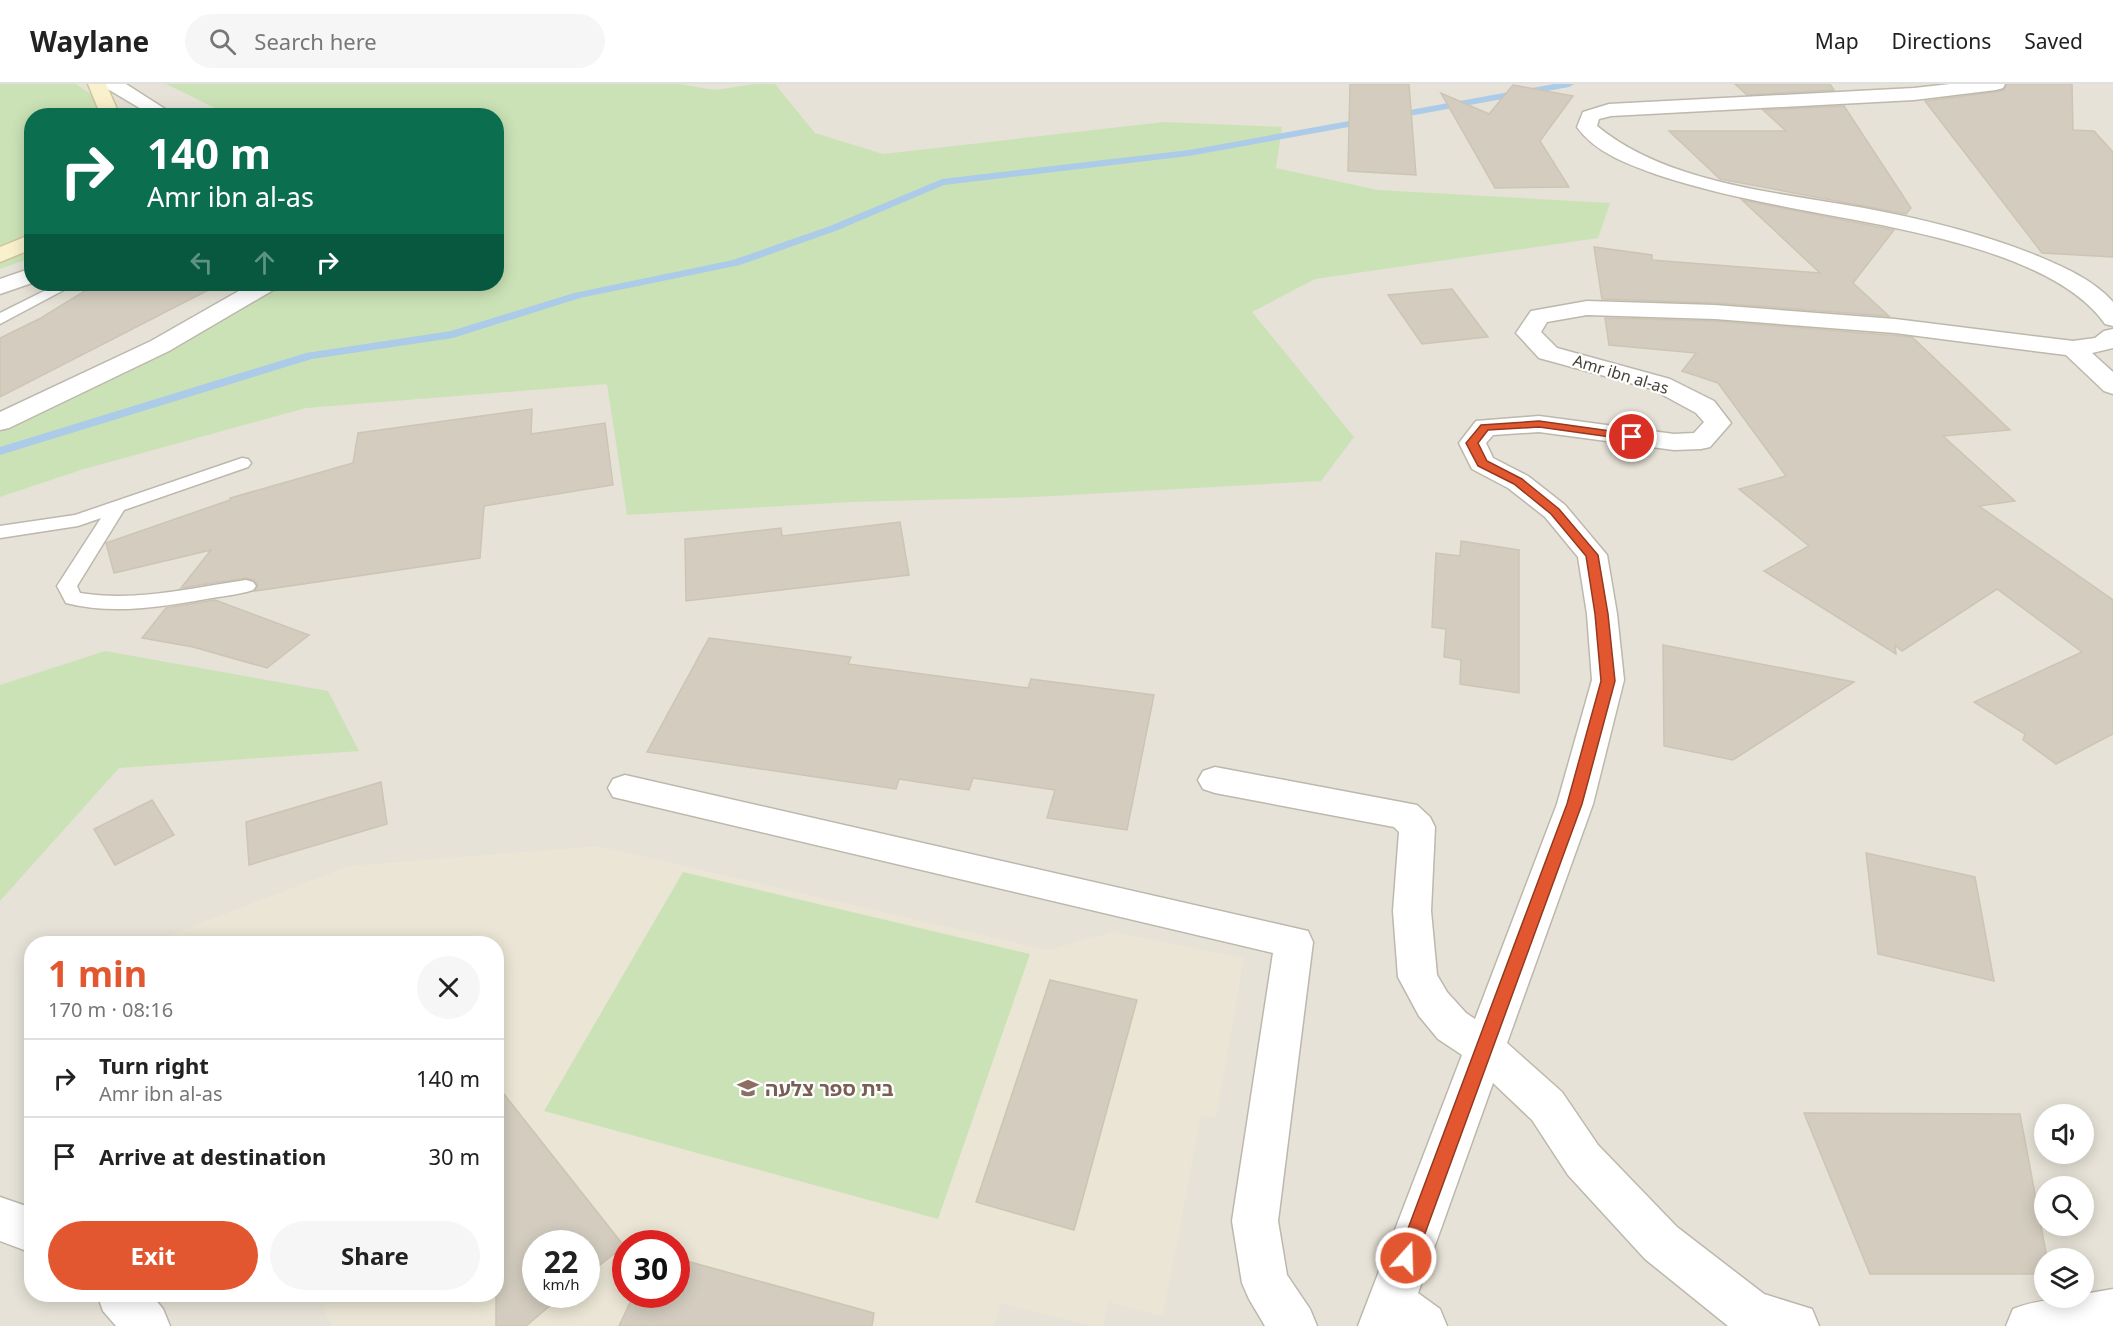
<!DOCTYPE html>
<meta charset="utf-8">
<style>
body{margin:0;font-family:"Noto Sans","Noto Sans Hebrew",sans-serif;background:#f6f6f6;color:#222;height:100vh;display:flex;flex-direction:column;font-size:22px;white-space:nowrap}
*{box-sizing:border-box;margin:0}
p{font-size:20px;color:#767676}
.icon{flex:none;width:33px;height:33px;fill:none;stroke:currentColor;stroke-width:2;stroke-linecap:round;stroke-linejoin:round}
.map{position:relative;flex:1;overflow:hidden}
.drawer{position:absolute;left:24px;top:852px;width:480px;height:366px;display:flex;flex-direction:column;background:#fff;border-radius:24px;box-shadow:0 3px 15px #0003}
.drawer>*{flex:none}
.top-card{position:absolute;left:24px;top:24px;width:480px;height:183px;border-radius:24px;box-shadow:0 3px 15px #0003;background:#0b6e4f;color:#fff;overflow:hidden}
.buttons{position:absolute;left:2034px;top:1020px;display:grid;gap:12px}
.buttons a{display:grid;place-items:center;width:60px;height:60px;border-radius:50%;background:#fff;box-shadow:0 3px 15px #0003;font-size:30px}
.speed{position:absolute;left:522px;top:1146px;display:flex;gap:12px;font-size:30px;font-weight:700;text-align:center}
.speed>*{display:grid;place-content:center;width:78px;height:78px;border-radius:50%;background:#fff;box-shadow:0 3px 15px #0003;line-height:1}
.speed small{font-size:15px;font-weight:400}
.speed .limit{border:9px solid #d22;background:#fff;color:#111}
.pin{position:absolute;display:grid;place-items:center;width:51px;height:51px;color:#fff;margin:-26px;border:3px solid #fff;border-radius:50%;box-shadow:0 2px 6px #0007}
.me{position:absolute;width:66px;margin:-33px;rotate:20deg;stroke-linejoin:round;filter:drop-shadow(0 0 4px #0008)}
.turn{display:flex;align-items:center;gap:21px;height:126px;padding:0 24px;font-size:27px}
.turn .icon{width:78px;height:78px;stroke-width:2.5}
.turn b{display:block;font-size:42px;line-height:51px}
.lanes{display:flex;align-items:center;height:57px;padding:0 24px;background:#0003;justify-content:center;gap:30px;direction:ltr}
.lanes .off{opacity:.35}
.round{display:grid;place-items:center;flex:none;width:63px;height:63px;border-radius:32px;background:#f6f6f6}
.headline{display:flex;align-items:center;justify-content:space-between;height:102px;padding:0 24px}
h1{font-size:36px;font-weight:700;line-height:45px;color:#e25730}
.cta{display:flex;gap:12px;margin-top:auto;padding:12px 24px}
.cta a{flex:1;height:69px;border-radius:36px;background:#e25730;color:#fff;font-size:24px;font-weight:700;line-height:69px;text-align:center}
.cta a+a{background:#f6f6f6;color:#222}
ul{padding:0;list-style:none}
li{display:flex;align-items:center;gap:18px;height:78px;padding:0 24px;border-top:2px solid #e0e0e0}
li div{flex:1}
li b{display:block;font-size:22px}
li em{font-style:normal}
header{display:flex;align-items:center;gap:36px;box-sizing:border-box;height:84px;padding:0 30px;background:#fff;border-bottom:2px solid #e0e0e0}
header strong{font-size:28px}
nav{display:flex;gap:33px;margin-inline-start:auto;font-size:21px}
.search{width:420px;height:54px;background:#f6f6f6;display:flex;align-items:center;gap:15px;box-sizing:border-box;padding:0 21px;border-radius:33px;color:#767676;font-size:22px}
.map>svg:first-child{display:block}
</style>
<header>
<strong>Waylane</strong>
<div class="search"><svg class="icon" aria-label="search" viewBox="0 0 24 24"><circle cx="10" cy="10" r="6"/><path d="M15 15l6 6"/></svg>Search here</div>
<nav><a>Map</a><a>Directions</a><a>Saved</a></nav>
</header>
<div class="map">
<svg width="2113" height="1242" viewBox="0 0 2113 1242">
<rect width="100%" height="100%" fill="#f2f0e9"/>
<path fill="#e6e2d7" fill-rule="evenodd" d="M 0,0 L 2113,0 L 2113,1242 L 0,1242 ZM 32,32 L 496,32 L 496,200 L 32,200 ZM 32,860 L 496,860 L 496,1210 L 32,1210 ZM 2044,1030 L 2084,1030 L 2084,1070 L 2044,1070 ZM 2044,1102 L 2084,1102 L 2084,1142 L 2044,1142 ZM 536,1160 L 586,1160 L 586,1210 L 536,1210 ZM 626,1160 L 676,1160 L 676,1210 L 626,1210 ZM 2044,1174 L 2084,1174 L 2084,1214 L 2044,1214 Z"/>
<path fill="#eae5d4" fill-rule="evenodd" d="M 598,762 L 1048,866 L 1113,848 L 1244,874 L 1216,1034 L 1201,1031 L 1163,1232 L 1108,1218 L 1103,1242 L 1092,1242 L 1001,1219 L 994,1242 L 332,1242 L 317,1211 L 496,1210 L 496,860 L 146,860 L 349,782 ZM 536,1160 L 586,1160 L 586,1210 L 536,1210 ZM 626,1160 L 676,1160 L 676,1210 L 626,1210 Z"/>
<g fill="#cbe2b6">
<path d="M 0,0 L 76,0 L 121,31 L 32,32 L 31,174 L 0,185 Z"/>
<path d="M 166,0 L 679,0 L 715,6 L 755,0 L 775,0 L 815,49 L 883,70 L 1164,38 L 1282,43 L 1276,84 L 1378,106 L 1610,119 L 1598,154 L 1315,195 L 1252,228 L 1354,353 L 1321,397 L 1035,413 L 850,418 L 627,431 L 607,300 L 306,324 L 84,385 L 0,413 L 0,346 L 175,265 L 283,200 L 496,200 L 496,32 L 229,31 Z"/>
<path d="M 105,567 L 328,607 L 359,667 L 119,684 L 0,817 L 0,601 Z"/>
<path d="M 683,788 L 1030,870 L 938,1135 L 544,1027 Z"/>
</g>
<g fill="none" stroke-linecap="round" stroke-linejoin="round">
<path fill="#accbe8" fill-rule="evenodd" d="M 1554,0 L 1574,0 L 1569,3 L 1189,72 L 944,101 L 838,146 L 740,181 L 580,214 L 453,254 L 312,275 L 0,371 L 0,363 L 306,269 L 451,247 L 574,209 L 733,176 L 830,142 L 942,95 L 1189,66 Z"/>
</g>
<g fill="#d3ccbf" stroke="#cdc5b3" stroke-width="1.5">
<path d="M 1350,0 L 1409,0 L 1416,91 L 1348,87 Z"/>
<path d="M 1735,0 L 1830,0 L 1834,6 L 1747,11 Z"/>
<path d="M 2007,0 L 2072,0 L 2073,46 L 2094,47 L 2113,68 L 2113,173 L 2042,169 L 1925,17 L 1996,8 L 2004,6 Z"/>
<path d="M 1513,1 L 1573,12 L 1540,57 L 1569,103 L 1495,104 L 1441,9 L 1489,30 Z"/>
<path d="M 1844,22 L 1911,124 L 1906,130 L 1720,95 L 1669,47 L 1786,47 L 1763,26 Z"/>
<path d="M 1742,116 L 1894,146 L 1853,199 L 1889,232 L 1715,219 L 1602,215 L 1594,163 L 1652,171 L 1652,176 L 1820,189 Z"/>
<path d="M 96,200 L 220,200 L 0,313 L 0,254 L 41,234 Z"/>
<path d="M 1452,205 L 1488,253 L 1422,260 L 1388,211 Z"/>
<path d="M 1605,234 L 1715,237 L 1912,253 L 2010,346 L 1943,352 L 2015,417 L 1979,422 L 2113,516 L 2113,650 L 2056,680 L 2023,656 L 2025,650 L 1974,618 L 2082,568 L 1997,505 L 1902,567 L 1895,561 L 1896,570 L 1764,487 L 1809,462 L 1739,405 L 1786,392 L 1718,299 L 1682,287 L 1696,269 L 1609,261 Z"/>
<path d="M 532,325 L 531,350 L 605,339 L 613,401 L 484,422 L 480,474 L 255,507 L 258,501 L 254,496 L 246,494 L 181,504 L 211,466 L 114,489 L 106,459 L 230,416 L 230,414 L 353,379 L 358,349 Z"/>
<path d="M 900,438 L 909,491 L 686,517 L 685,455 L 781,444 L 782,452 Z"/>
<path d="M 1461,457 L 1519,466 L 1519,609 L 1460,600 L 1461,576 L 1444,573 L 1446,545 L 1432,543 L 1436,469 L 1460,472 Z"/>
<path d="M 215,516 L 309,551 L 267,584 L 193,563 L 142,554 L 166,524 Z"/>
<path d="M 709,554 L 851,573 L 848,580 L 1028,604 L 1031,595 L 1154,611 L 1127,746 L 1047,734 L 1055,706 L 973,694 L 969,706 L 899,695 L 896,705 L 647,668 Z"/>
<path d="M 1663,561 L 1854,598 L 1733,676 L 1664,662 Z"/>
<path d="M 381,698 L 387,740 L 249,781 L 246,738 Z"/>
<path d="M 152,716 L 174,751 L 115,781 L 94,745 Z"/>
<path d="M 1866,769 L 1975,793 L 1994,897 L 1878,870 Z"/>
<path d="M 1050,896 L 1137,916 L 1074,1146 L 976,1118 Z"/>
<path d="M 496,1000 L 624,1162 L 586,1192 L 586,1160 L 536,1160 L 536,1210 L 564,1210 L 526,1242 L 496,1242 Z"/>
<path d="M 1804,1029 L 2020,1030 L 2047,1174 L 2044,1174 L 2044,1190 L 1870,1190 Z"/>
<path d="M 676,1174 L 874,1229 L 872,1242 L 619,1242 L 634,1210 L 676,1210 Z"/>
</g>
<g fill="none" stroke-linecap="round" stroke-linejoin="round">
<defs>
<g id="lane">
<path d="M 58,200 L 75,200 L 0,240 L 0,229 Z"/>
<path d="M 242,374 L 248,375 L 251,379 L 248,383 L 124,426 L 77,502 L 80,509 C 136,518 191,504 246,496 L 253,498 L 256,502 L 253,506 C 238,511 222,512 206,515 C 160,523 112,531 66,519 L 57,502 L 101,434 L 78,442 L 0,454 L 0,442 L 75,431 Z"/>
</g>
<g id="street">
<path d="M 104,0 L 126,0 L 176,32 L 153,32 L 106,4 Z"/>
<path d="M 1950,0 L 2005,0 L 2003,4 L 1996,6 L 1914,16 L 1611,32 L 1599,35 L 1597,42 C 1667,100 1777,108 1864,124 C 1922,135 1981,149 2035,171 C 2062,182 2094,196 2113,218 L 2113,242 L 2105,240 C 2050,161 1867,140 1777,121 C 1737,113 1697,104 1658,91 C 1630,81 1595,69 1577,43 L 1583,28 L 1609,20 L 1914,4 Z"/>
<path d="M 32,184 L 32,199 L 0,210 L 0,195 Z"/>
<path d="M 251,200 L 279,200 L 275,205 L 169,267 L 9,344 L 0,346 L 0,328 L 151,257 Z"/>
<path d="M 1587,217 L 1715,221 L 1895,235 L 2073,257 L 2095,254 L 2104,247 L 2113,245 L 2113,264 L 2092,269 L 2113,288 L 2113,310 L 2104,307 L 2066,271 L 1895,249 L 1715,235 L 1587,231 L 1547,238 L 1541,248 L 1557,264 L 1670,295 L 1714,317 L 1731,339 L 1710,363 L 1701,365 L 1674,366 L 1539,348 L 1493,351 L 1486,359 L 1493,374 L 1528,392 L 1565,421 L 1607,471 L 1617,530 L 1624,596 L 1593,720 L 1507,959 L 1562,1008 L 1598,1061 L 1677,1143 L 1764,1210 L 1812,1225 L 1819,1242 L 1728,1242 L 1645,1175 L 1568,1091 L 1532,1036 L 1493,999 L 1418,1209 L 1440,1225 L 1447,1242 L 1358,1242 L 1462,971 L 1438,955 L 1419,932 L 1398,893 L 1393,827 L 1399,748 L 1394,743 L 1215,709 L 1203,705 L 1198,696 L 1203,687 L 1215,683 L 1417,721 L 1430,733 L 1435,743 L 1431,827 L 1437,891 L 1447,908 L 1466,929 L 1475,935 L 1557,720 L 1592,596 L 1587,530 L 1578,473 L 1545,433 L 1508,404 L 1472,385 L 1459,359 L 1476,337 L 1539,332 L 1674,350 L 1694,349 L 1704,338 L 1696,329 L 1652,305 L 1539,274 L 1516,249 L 1531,227 Z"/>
<path d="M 625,691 L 1308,847 L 1313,858 L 1278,1137 L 1287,1191 L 1310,1225 L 1317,1242 L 1265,1242 L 1249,1215 L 1242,1199 L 1232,1137 L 1273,869 L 613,713 L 608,704 L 613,695 Z"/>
<path d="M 0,1113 L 32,1124 L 32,1169 L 0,1157 Z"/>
<path d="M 2113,1205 L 2113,1242 L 2006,1242 L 2013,1225 C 2036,1216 2059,1214 2084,1214 L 2084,1210 Z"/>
<path d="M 97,1210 L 151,1210 L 163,1225 L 170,1242 L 116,1242 L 103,1227 Z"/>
</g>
<g id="secondary">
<path d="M 88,0 L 106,0 L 120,32 L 101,32 Z"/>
<path d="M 32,150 L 32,165 L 0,178 L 0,163 Z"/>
</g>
</defs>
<use href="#lane" stroke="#bdb8ac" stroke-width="3"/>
<use href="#street" stroke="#bdb8ac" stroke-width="3"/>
<use href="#secondary" stroke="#cdc49d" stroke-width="3"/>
<use href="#lane" fill="#fff" fill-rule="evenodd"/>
<use href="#street" fill="#fff" fill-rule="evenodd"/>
<use href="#secondary" fill="#f9f1cc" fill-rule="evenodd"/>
</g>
<path fill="#e25730" stroke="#93391f" stroke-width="1.5" d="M 1539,337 L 1632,350 L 1638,353 L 1632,356 L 1539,343 L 1488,346 L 1478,359 L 1487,377 L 1522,395 L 1559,425 L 1598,471 L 1608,530 L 1615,597 L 1582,720 L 1416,1174 L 1413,1181 L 1406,1184 L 1399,1181 L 1397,1174 L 1567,720 L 1601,597 L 1595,530 L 1586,472 L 1551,430 L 1514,400 L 1478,382 L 1466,359 L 1481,341 Z"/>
<defs>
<symbol id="school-bare" viewBox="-9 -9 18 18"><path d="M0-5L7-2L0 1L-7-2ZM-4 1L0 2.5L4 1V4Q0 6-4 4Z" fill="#8d6e63" stroke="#fff" stroke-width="2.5" paint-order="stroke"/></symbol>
</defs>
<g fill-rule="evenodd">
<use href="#school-bare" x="733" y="989" width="30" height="30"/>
</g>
<g text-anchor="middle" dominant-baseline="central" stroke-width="4.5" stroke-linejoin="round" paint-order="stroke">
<g font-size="16" fill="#454138" stroke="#fff">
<text transform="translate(1621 290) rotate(17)">Amr ibn al-as</text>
</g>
<g font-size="20" font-weight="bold" fill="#785e54" stroke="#fff" text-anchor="start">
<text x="765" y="1004">בית ספר צלעה</text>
</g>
</g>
</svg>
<div class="buttons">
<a><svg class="icon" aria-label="sound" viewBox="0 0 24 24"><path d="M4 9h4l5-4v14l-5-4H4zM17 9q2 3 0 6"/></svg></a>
<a><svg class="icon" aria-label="search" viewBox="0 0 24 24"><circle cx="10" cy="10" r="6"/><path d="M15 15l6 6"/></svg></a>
<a><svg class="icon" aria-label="layers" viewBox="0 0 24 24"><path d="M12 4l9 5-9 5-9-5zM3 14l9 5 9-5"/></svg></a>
</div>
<div class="speed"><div>22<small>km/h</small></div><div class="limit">30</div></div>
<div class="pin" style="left:1632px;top:353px;background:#d93025"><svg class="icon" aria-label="arrive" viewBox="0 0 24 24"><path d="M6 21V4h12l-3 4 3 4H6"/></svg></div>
<svg class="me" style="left:1406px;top:1174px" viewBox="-20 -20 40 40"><circle r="17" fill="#e25730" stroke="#fff" stroke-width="3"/><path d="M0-11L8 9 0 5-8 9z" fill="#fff"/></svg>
<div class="top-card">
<div class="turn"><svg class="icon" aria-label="right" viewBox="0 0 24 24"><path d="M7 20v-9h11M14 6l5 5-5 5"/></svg><div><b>140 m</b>Amr ibn al-as</div></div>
<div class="lanes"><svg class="icon off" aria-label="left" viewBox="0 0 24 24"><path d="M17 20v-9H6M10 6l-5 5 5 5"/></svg><svg class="icon off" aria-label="ahead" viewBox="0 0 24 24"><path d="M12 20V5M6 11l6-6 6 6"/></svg><svg class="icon" aria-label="right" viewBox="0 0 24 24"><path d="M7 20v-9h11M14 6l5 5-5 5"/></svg></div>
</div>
<section class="drawer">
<div class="headline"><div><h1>1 min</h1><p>170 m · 08:16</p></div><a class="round"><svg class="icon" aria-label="close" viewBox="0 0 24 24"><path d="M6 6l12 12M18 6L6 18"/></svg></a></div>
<ul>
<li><svg class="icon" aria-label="right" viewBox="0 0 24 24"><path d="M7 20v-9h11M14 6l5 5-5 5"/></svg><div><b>Turn right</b><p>Amr ibn al-as</p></div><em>140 m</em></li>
<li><svg class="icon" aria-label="arrive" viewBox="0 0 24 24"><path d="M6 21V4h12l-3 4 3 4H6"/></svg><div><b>Arrive at destination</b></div><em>30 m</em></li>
</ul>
<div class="cta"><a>Exit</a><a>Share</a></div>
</section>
</div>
